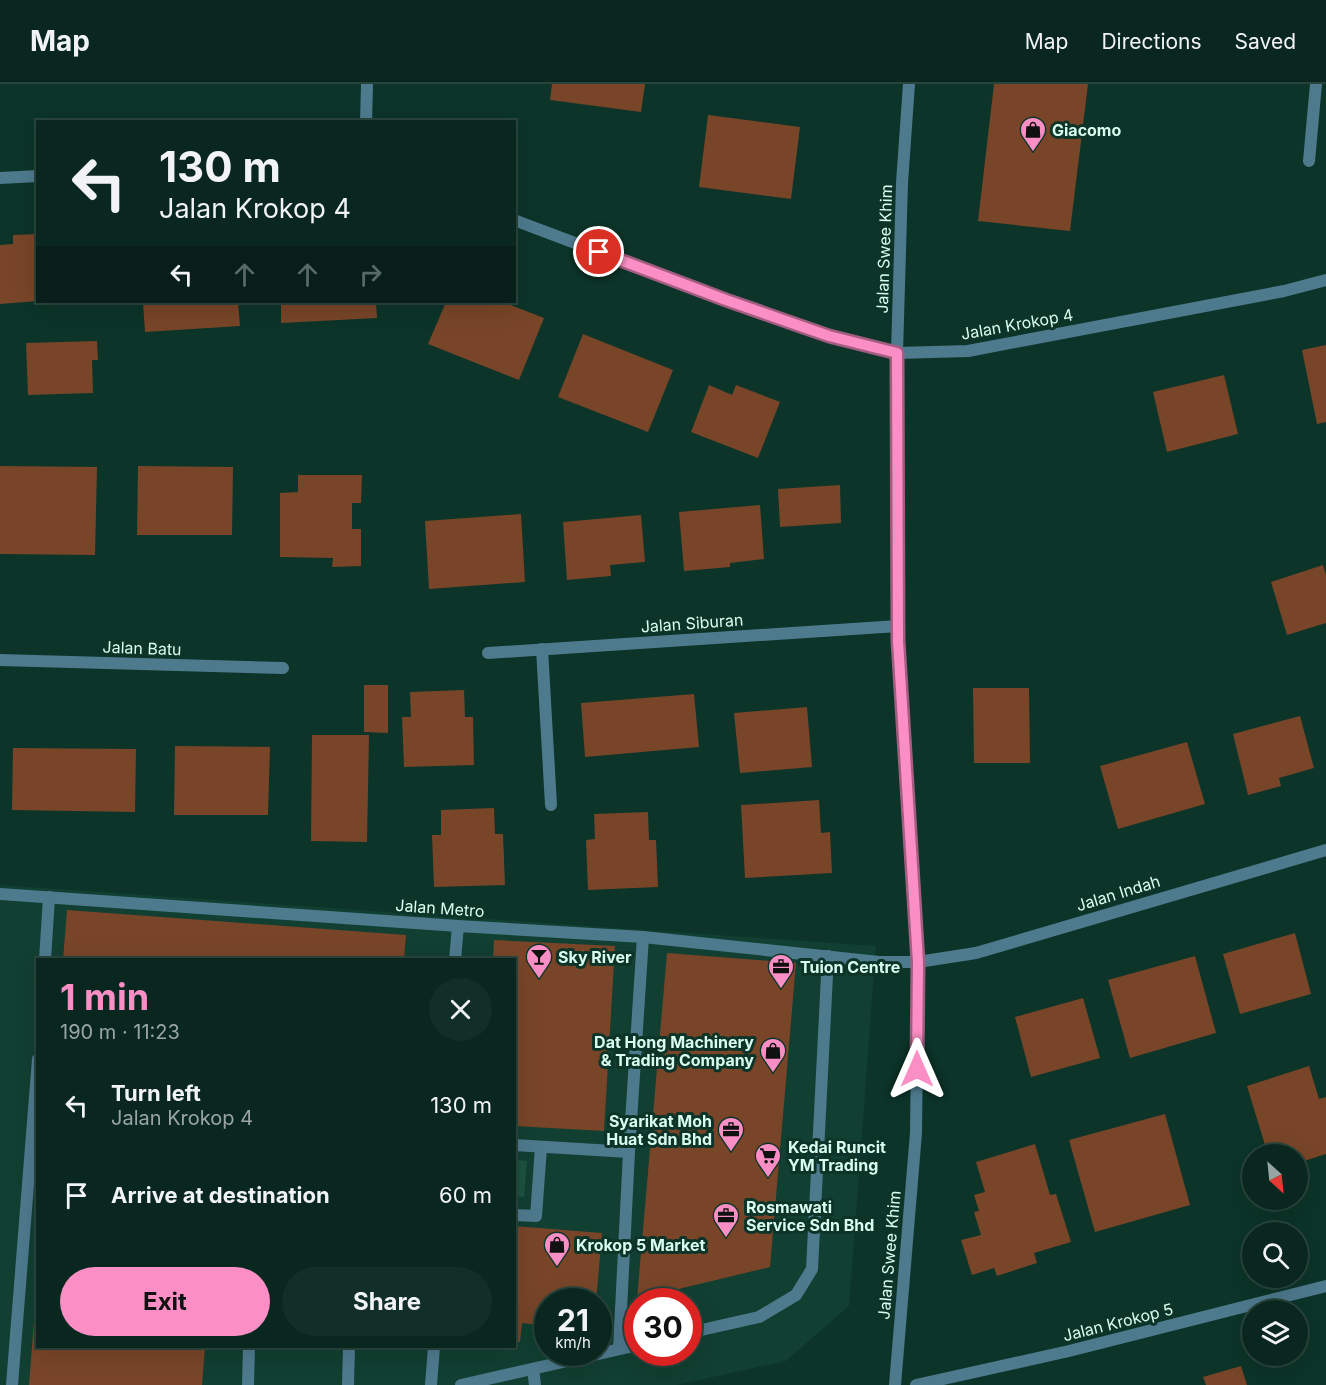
<!DOCTYPE html>
<meta charset="utf-8">
<style>
body{margin:0;font-family:Inter,sans-serif;background:#122f27;color:#f1f3f6;height:100vh;display:flex;flex-direction:column;font-size:22px;white-space:nowrap}
*{box-sizing:border-box;margin:0}
p{font-size:20px;color:#99a5a4}
.icon{flex:none;width:33px;height:33px;fill:none;stroke:currentColor;stroke-width:2;stroke-linecap:round;stroke-linejoin:round}
.map{position:relative;flex:1;overflow:hidden}
.sheet{position:absolute;left:36px;top:874px;width:480px;height:390px;display:flex;flex-direction:column;background:#09271e;border-radius:0px;box-shadow:0 6px 24px #0002,0 0 0 2px #29443c}
.sheet>*{flex:none}
.top-card{position:absolute;left:36px;top:36px;width:480px;height:183px;border-radius:0px;box-shadow:0 6px 24px #0002,0 0 0 2px #29443c;background:#09271e;color:#f1f3f6;overflow:hidden}
.needle{width:39px;rotate:153deg}
.fabs{position:absolute;left:1242px;top:1060px;display:grid;gap:12px}
.fabs a{display:grid;place-items:center;width:66px;height:66px;border-radius:50%;background:#09271e;box-shadow:0 6px 24px #0002,0 0 0 2px #29443c;font-size:30px}
.speed{position:absolute;left:534px;top:1204px;display:flex;gap:12px;font-size:30px;font-weight:700;text-align:center}
.speed>*{display:grid;place-content:center;width:78px;height:78px;border-radius:50%;background:#09271e;box-shadow:0 6px 24px #0002,0 0 0 2px #29443c;line-height:1}
.speed small{font-size:15px;font-weight:400}
.speed .limit{border:9px solid #d22;background:#fff;color:#111}
.pin{position:absolute;display:grid;place-items:center;width:51px;height:51px;color:#fff;margin:-26px;border:3px solid #fff;border-radius:50%;box-shadow:0 2px 6px #0007}
.me{position:absolute;width:66px;margin:-33px;rotate:0deg;stroke-linejoin:round;filter:drop-shadow(0 0 4px #0008)}
.turn{display:flex;align-items:center;gap:21px;height:126px;padding:0 24px;font-size:27px}
.turn .icon{width:78px;height:78px;stroke-width:2.5}
.turn b{display:block;font-size:42px;line-height:51px}
.lanes{display:flex;align-items:center;height:57px;padding:0 24px;background:#0003;justify-content:center;gap:30px;direction:ltr}
.lanes .off{opacity:.35}
.round{display:grid;place-items:center;flex:none;width:63px;height:63px;border-radius:32px;background:#122f27}
.headline{display:flex;align-items:center;justify-content:space-between;height:102px;padding:0 24px}
h1{font-size:36px;font-weight:700;line-height:45px;color:#fb8fc5}
.button{display:flex;gap:12px;margin-top:auto;padding:12px 24px}
.button a{flex:1;height:69px;border-radius:36px;background:#fb8fc5;color:#111;font-size:24px;font-weight:700;line-height:69px;text-align:center}
.button a+a{background:#122f27;color:#f1f3f6}
ul{padding:0;list-style:none}
li{display:flex;align-items:center;gap:18px;height:90px;padding:0 24px}
li div{flex:1}
li b{display:block;font-size:22px}
li em{font-style:normal}
header{display:flex;align-items:center;gap:36px;box-sizing:border-box;height:84px;padding:0 30px;background:#09271e;border-bottom:2px solid #29443c}
header strong{font-size:28px}
nav{display:flex;gap:33px;margin-inline-start:auto;font-size:21px}
.map>svg:first-child{display:block}
</style>
<header>
<strong>Map</strong>
<nav><a>Map</a><a>Directions</a><a>Saved</a></nav>
</header>
<div class="map">
<svg width="1326" height="1301" viewBox="0 0 1326 1301">
<rect width="100%" height="100%" fill="#0c3428"/>
<path fill="#113f31" fill-rule="evenodd" d="M 0,801 L 876,862 L 849,1222 L 786,1277 L 677,1301 L 0,1301 ZM 38,876 L 514,876 L 514,1263 L 38,1263 ZM 548,1218 L 598,1218 L 598,1269 L 548,1269 ZM 638,1218 L 688,1218 L 688,1269 L 638,1269 Z"/>
<path fill="#1d5241" d="M 515,1076 L 527,1077 L 524,1113 L 515,1112 Z"/>
<g fill="#784528">
<path d="M 552,0 L 645,0 L 641,28 L 550,16 Z"/>
<path d="M 994,0 L 1088,0 L 1070,147 L 978,137 Z"/>
<path d="M 708,31 L 800,43 L 791,115 L 699,103 Z"/>
<path d="M 38,150 L 38,217 L 0,220 L 0,161 L 13,160 L 13,151 Z"/>
<path d="M 143,218 L 238,218 L 240,242 L 145,248 Z"/>
<path d="M 281,218 L 376,218 L 377,234 L 281,239 Z"/>
<path d="M 446,218 L 503,218 L 544,234 L 519,296 L 428,260 Z"/>
<path d="M 583,250 L 673,286 L 648,348 L 558,313 Z"/>
<path d="M 97,257 L 98,276 L 92,276 L 93,309 L 28,311 L 26,259 Z"/>
<path d="M 1326,261 L 1326,338 L 1317,340 L 1302,266 Z"/>
<path d="M 1224,291 L 1238,350 L 1167,368 L 1153,308 Z"/>
<path d="M 709,301 L 732,311 L 736,301 L 780,318 L 758,374 L 691,348 Z"/>
<path d="M 0,382 L 97,383 L 95,471 L 0,470 Z"/>
<path d="M 138,382 L 233,383 L 232,451 L 137,451 Z"/>
<path d="M 298,391 L 362,391 L 361,419 L 352,419 L 352,445 L 361,445 L 361,482 L 332,483 L 333,474 L 280,473 L 280,409 L 298,408 Z"/>
<path d="M 840,401 L 841,439 L 780,443 L 778,405 Z"/>
<path d="M 760,421 L 764,475 L 730,479 L 730,483 L 684,487 L 679,428 Z"/>
<path d="M 521,430 L 525,498 L 429,505 L 425,437 Z"/>
<path d="M 641,431 L 645,478 L 610,481 L 611,492 L 567,496 L 563,438 Z"/>
<path d="M 1323,481 L 1326,491 L 1326,539 L 1287,551 L 1271,498 Z"/>
<path d="M 364,601 L 388,601 L 388,649 L 364,648 Z"/>
<path d="M 973,604 L 1029,604 L 1030,679 L 974,679 Z"/>
<path d="M 464,606 L 465,633 L 473,633 L 474,681 L 404,683 L 402,633 L 411,633 L 410,608 Z"/>
<path d="M 694,610 L 699,663 L 585,673 L 581,619 Z"/>
<path d="M 807,623 L 812,683 L 740,689 L 734,629 Z"/>
<path d="M 1300,632 L 1314,684 L 1279,694 L 1281,702 L 1248,711 L 1233,650 Z"/>
<path d="M 312,651 L 369,651 L 367,758 L 311,757 Z"/>
<path d="M 1187,658 L 1205,720 L 1118,745 L 1100,682 Z"/>
<path d="M 175,662 L 270,663 L 268,731 L 174,731 Z"/>
<path d="M 13,664 L 136,665 L 135,728 L 12,726 Z"/>
<path d="M 819,716 L 821,749 L 830,748 L 832,789 L 745,794 L 741,721 Z"/>
<path d="M 494,724 L 495,750 L 503,750 L 505,801 L 434,803 L 432,751 L 441,751 L 441,726 Z"/>
<path d="M 648,728 L 649,756 L 656,756 L 658,803 L 588,806 L 586,756 L 595,755 L 594,730 Z"/>
<path d="M 67,826 L 406,851 L 404,876 L 63,876 Z"/>
<path d="M 1295,849 L 1311,910 L 1240,930 L 1223,870 Z"/>
<path d="M 494,856 L 615,862 L 604,1047 L 514,1042 L 514,876 L 493,876 Z"/>
<path d="M 667,869 L 796,879 L 770,1183 L 637,1215 Z"/>
<path d="M 1195,872 L 1216,949 L 1130,974 L 1108,896 Z"/>
<path d="M 1083,914 L 1100,974 L 1031,993 L 1015,933 Z"/>
<path d="M 1309,982 L 1319,1015 L 1326,1013 L 1326,1070 L 1298,1079 L 1298,1071 L 1268,1071 L 1247,1002 Z"/>
<path d="M 1165,1030 L 1190,1121 L 1095,1148 L 1069,1056 Z"/>
<path d="M 1035,1060 L 1050,1111 L 1056,1110 L 1071,1158 L 1034,1169 L 1037,1179 L 997,1192 L 994,1184 L 972,1191 L 961,1156 L 981,1151 L 974,1128 L 979,1127 L 974,1111 L 985,1108 L 976,1078 Z"/>
<path d="M 514,1142 L 602,1149 L 596,1218 L 548,1218 L 548,1242 L 522,1239 L 520,1258 L 514,1257 Z"/>
<path d="M 36,1211 L 38,1211 L 38,1263 L 205,1263 L 202,1301 L 29,1301 Z"/>
<path d="M 1241,1282 L 1247,1301 L 1206,1301 L 1203,1293 Z"/>
</g>
<g fill="none" stroke-linecap="round" stroke-linejoin="round">
<g stroke="#4e7a8e" stroke-width="12">
<path d="M 1309,77 L 1316,0"/>
<path d="M 0,810 L 458,842 L 643,853 L 879,878 L 918,878"/>
<path d="M 45,876 L 49,813"/>
<path d="M 455,876 L 458,842"/>
<path d="M 514,1061 L 629,1068"/>
<path d="M 514,1131 L 536,1132 L 541,1063"/>
<path d="M 688,1249 L 759,1233 L 796,1211 L 812,1185 L 828,872"/>
<path d="M 619,1265 L 629,1068 L 643,853"/>
<path d="M 533,1285 L 535,1301"/>
<path d="M 12,1301 L 38,975"/>
<path d="M 248,1301 L 249,1263"/>
<path d="M 348,1301 L 349,1263"/>
<path d="M 431,1301 L 434,1263"/>
<path d="M 461,1301 L 638,1261"/>
</g>
<g stroke="#4e7a8e" stroke-width="12">
<path d="M 366,38 L 367,0"/>
<path d="M 0,94 L 38,92"/>
<path d="M 514,136 L 726,216 L 829,252 L 897,269 L 968,267 L 1284,207 L 1326,196"/>
<path d="M 542,565 L 551,721"/>
<path d="M 488,569 L 898,542"/>
<path d="M 0,576 L 283,584"/>
<path d="M 918,878 L 976,869 L 1326,766"/>
<path d="M 895,1301 L 916,1049 L 918,878 L 898,557 L 897,269 L 902,99 L 909,0"/>
<path d="M 916,1301 L 1069,1267 L 1326,1202"/>
</g>
</g>
<g fill="none" stroke-linecap="round" stroke-linejoin="round">
<defs>
<path id="route" d="M 599,168 L 726,216 L 829,252 L 897,269 L 898,557 L 918,878 L 917,985"/>
</defs>
<use href="#route" stroke="#a35d80" stroke-width="15"/>
<use href="#route" stroke="#fb8fc5" stroke-width="10"/>
</g>
<defs>
<symbol id="shop-pin" viewBox="-11 -11 22 30"><path d="M0 17L-7.5 6A9.5 9.5 0 1 1 7.5 6Z" fill="#fb8fc5" stroke="#0c3428"/><path d="M-5-2.5h2.3a2.7 3.5 0 0 1 5.4 0H5L5.5 6h-11ZM-1.5-2.5h3a1.5 2.3 0 0 0-3 0Z" fill="#111"/></symbol>
<symbol id="bar-pin" viewBox="-11 -11 22 30"><path d="M0 17L-7.5 6A9.5 9.5 0 1 1 7.5 6Z" fill="#fb8fc5" stroke="#0c3428"/><path d="M-6-5H6L.8 .8V4.5H3.5V6h-7V4.5H-.8V.8Z" fill="#111"/></symbol>
<symbol id="office-pin" viewBox="-11 -11 22 30"><path d="M0 17L-7.5 6A9.5 9.5 0 1 1 7.5 6Z" fill="#fb8fc5" stroke="#0c3428"/><path d="M-6-3h4V-5.5h4V-3h4V5H-6ZM-1-4.5V-3h2v-1.5ZM-6 0V1H6V0Z" fill="#111"/></symbol>
<symbol id="supermarket-pin" viewBox="-11 -11 22 30"><path d="M0 17L-7.5 6A9.5 9.5 0 1 1 7.5 6Z" fill="#fb8fc5" stroke="#0c3428"/><path d="M-6-5.5h2.5l.6 2H6L4.5 2H-2.5L-4.4-4H-6ZM-1.5 3.2a1.3 1.3 0 1 0 .1 0ZM3 3.2a1.3 1.3 0 1 0 .1 0Z" fill="#111"/></symbol>
</defs>
<g fill-rule="evenodd">
<use href="#shop-pin" x="1018" y="31" width="30" height="40"/>
<use href="#bar-pin" x="524" y="858" width="30" height="40"/>
<use href="#office-pin" x="766" y="868" width="30" height="40"/>
<use href="#shop-pin" x="758" y="952" width="30" height="40"/>
<use href="#office-pin" x="716" y="1031" width="30" height="40"/>
<use href="#supermarket-pin" x="753" y="1057" width="30" height="40"/>
<use href="#office-pin" x="711" y="1117" width="30" height="40"/>
<use href="#shop-pin" x="542" y="1146" width="30" height="40"/>
</g>
<g text-anchor="middle" dominant-baseline="central" stroke-width="6" stroke-linejoin="round" paint-order="stroke">
<g font-size="16" font-weight="bold" fill="#dafdef" stroke="#0c3428" text-anchor="start">
<text x="1052" y="46">Giacomo</text>
<text x="558" y="873">Sky River</text>
<text x="800" y="883">Tuion Centre</text>
<text x="754" y="958" text-anchor="end">Dat Hong Machinery<tspan x="754" dy="18">&amp; Trading Company</tspan></text>
<text x="712" y="1037" text-anchor="end">Syarikat Moh<tspan x="712" dy="18">Huat Sdn Bhd</tspan></text>
<text x="788" y="1063">Kedai Runcit<tspan x="788" dy="18">YM Trading</tspan></text>
<text x="746" y="1123">Rosmawati<tspan x="746" dy="18">Service Sdn Bhd</tspan></text>
<text x="576" y="1161">Krokop 5 Market</text>
</g>
<g font-size="16" fill="#dafdef" stroke="#0c3428">
<text transform="translate(884 165) rotate(-88)">Jalan Swee Khim</text>
<text transform="translate(1017 240) rotate(-10)">Jalan Krokop 4</text>
<text transform="translate(692 539) rotate(-4)">Jalan Siburan</text>
<text transform="translate(142 564) rotate(2)">Jalan Batu</text>
<text transform="translate(1118 809) rotate(-17)">Jalan Indah</text>
<text transform="translate(440 824) rotate(4)">Jalan Metro</text>
<text transform="translate(889 1171) rotate(-85)">Jalan Swee Khim</text>
<text transform="translate(1118 1238) rotate(-14)">Jalan Krokop 5</text>
</g>
</g>
</svg>
<div class="fabs">
<a><svg class="needle" viewBox="-14 -14 28 28"><path d="M0-13l5 13h-10z" fill="#e53935"/><path d="M0 13l5-13h-10z" fill="#99a5a4"/></svg></a>
<a><svg class="icon" aria-label="search" viewBox="0 0 24 24"><circle cx="10" cy="10" r="6"/><path d="M15 15l6 6"/></svg></a>
<a><svg class="icon" aria-label="layers" viewBox="0 0 24 24"><path d="M12 4l9 5-9 5-9-5zM3 14l9 5 9-5"/></svg></a>
</div>
<div class="speed"><div>21<small>km/h</small></div><div class="limit">30</div></div>
<div class="pin" style="left:599px;top:168px;background:#d93025"><svg class="icon" aria-label="arrive" viewBox="0 0 24 24"><path d="M6 21V4h12l-3 4 3 4H6"/></svg></div>
<svg class="me" style="left:917px;top:985px" viewBox="-20 -20 40 40"><path d="M0-17L14 15 0 8-14 15z" fill="#fb8fc5" stroke="#fff" stroke-width="4"/></svg>
<div class="top-card">
<div class="turn"><svg class="icon" aria-label="left" viewBox="0 0 24 24"><path d="M17 20v-9H6M10 6l-5 5 5 5"/></svg><div><b>130 m</b>Jalan Krokop 4</div></div>
<div class="lanes"><svg class="icon" aria-label="left" viewBox="0 0 24 24"><path d="M17 20v-9H6M10 6l-5 5 5 5"/></svg><svg class="icon off" aria-label="ahead" viewBox="0 0 24 24"><path d="M12 20V5M6 11l6-6 6 6"/></svg><svg class="icon off" aria-label="ahead" viewBox="0 0 24 24"><path d="M12 20V5M6 11l6-6 6 6"/></svg><svg class="icon off" aria-label="right" viewBox="0 0 24 24"><path d="M7 20v-9h11M14 6l5 5-5 5"/></svg></div>
</div>
<section class="sheet">
<div class="headline"><div><h1>1 min</h1><p>190 m · 11:23</p></div><a class="round"><svg class="icon" aria-label="close" viewBox="0 0 24 24"><path d="M6 6l12 12M18 6L6 18"/></svg></a></div>
<ul>
<li><svg class="icon" aria-label="left" viewBox="0 0 24 24"><path d="M17 20v-9H6M10 6l-5 5 5 5"/></svg><div><b>Turn left</b><p>Jalan Krokop 4</p></div><em>130 m</em></li>
<li><svg class="icon" aria-label="arrive" viewBox="0 0 24 24"><path d="M6 21V4h12l-3 4 3 4H6"/></svg><div><b>Arrive at destination</b></div><em>60 m</em></li>
</ul>
<div class="button"><a>Exit</a><a>Share</a></div>
</section>
</div>
